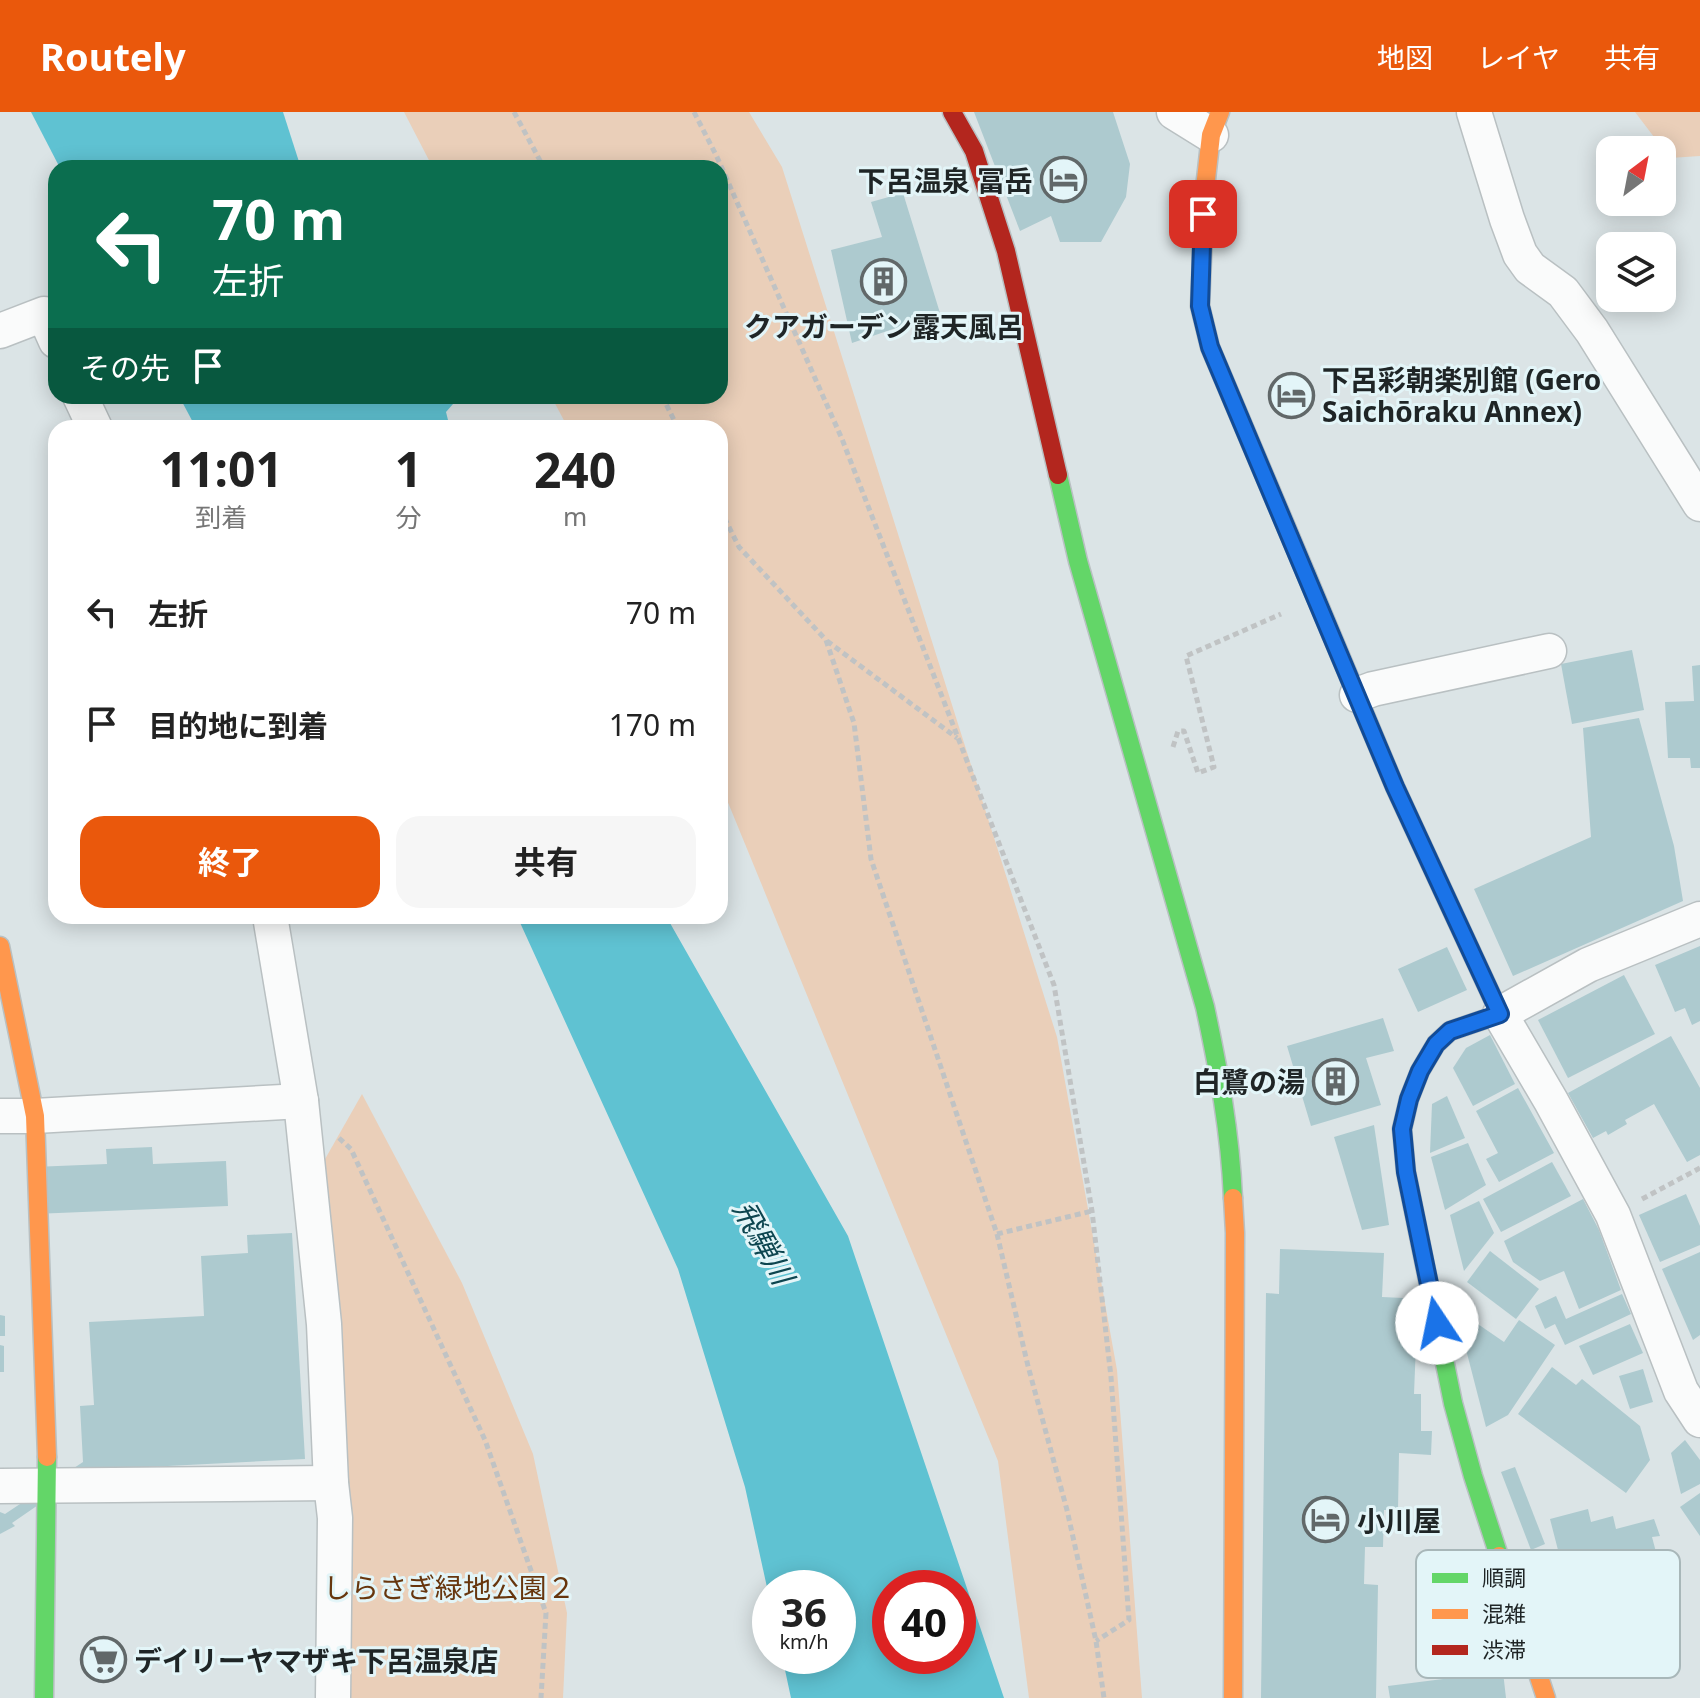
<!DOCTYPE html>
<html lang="ja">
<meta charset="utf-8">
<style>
body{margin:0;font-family:"Noto Sans","Noto Sans JP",sans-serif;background:#f6f6f6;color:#222;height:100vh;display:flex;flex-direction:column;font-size:30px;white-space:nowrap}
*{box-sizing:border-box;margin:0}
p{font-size:26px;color:#767676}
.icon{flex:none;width:44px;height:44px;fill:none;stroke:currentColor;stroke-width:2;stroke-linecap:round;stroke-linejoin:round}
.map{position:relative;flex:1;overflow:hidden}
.side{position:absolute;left:48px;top:308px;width:680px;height:504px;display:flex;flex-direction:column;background:#fff;border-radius:24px;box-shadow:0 4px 20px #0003}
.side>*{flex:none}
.banner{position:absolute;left:48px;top:48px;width:680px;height:244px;border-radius:24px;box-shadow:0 4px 20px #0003;background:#0b6e4f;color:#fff;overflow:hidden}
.needle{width:52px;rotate:32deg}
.tools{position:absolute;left:1596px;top:24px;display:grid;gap:16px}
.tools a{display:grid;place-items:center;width:80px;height:80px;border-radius:16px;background:#fff;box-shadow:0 4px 20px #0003;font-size:40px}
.speed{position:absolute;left:752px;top:1458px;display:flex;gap:16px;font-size:40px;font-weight:700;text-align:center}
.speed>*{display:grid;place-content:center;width:104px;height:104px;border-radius:50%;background:#fff;box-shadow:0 4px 20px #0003;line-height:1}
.speed small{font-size:20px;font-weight:400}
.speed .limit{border:12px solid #d22;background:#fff;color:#111}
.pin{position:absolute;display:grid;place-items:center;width:68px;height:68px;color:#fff;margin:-34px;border-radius:16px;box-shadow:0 4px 12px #0006}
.me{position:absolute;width:88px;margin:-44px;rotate:349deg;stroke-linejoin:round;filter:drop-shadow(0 0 6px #0008)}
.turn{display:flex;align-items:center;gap:28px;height:168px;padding:0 32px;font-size:36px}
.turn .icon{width:104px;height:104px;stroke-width:2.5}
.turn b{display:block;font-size:56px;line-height:68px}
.then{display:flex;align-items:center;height:76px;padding:0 32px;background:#0003;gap:16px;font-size:30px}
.eta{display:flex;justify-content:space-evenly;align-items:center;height:136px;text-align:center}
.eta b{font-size:48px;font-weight:700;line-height:56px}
.action{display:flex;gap:16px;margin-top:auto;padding:16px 32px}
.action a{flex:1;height:92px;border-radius:24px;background:#ea580c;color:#fff;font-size:32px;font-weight:700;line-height:92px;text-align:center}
.action a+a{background:#f6f6f6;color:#222}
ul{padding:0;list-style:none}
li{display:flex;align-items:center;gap:24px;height:112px;padding:0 32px}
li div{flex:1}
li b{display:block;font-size:30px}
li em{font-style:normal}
header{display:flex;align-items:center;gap:48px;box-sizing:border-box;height:112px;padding:0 40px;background:#ea580c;color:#fff}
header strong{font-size:38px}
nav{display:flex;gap:44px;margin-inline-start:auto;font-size:28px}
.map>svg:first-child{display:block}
</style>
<header>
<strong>Routely</strong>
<nav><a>地図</a><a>レイヤ</a><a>共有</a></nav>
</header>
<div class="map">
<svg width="1700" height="1586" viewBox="0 0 1700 1586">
<rect width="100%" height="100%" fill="#dbe4e6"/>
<g fill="#eacfb9">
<path d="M 404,0 L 749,0 L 782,55 L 1057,925 L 1117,1258 L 1142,1586 L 1029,1586 L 998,1349 L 720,671 L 720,316 L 568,316 L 551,284 L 720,284 L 720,56 L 433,56 Z"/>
<path d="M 1635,0 L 1700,0 L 1700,44 L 1670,46 Z"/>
<path d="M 362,982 L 462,1171 L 533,1342 L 567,1501 L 563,1586 L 339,1586 L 316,1063 Z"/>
</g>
<g fill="#5fc2d2" fill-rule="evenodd">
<path d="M 31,0 L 283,0 L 301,56 L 60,56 Z"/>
<path d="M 179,284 L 460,284 L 446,300 L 450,316 L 196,316 Z"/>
<path d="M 517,804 L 666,804 L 848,1124 L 1004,1586 L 791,1586 L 782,1544 L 838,1544 L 838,1476 L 770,1476 L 770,1489 L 745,1375 L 678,1157 ZM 890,1476 L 958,1476 L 958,1544 L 890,1544 Z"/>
</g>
<g fill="#adcacf">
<path d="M 974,0 L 1113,0 L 1130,52 L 1126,85 L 1101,130 L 1060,130 L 1051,104 L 1020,119 Z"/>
<path d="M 903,81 L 940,201 L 852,231 L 831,138 L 882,125 L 871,90 Z"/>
<path d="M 1632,538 L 1644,598 L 1572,612 L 1561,552 Z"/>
<path d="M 1700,553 L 1700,656 L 1691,656 L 1690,646 L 1668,646 L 1665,590 L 1694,589 L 1692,554 Z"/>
<path d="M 1639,606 L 1674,734 L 1683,789 L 1513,864 L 1474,777 L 1591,725 L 1583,616 Z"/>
<path d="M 1700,834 L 1700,909 L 1692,913 L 1685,896 L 1675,900 L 1655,853 Z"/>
<path d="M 1447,835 L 1467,878 L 1418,900 L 1398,857 Z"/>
<path d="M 1624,863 L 1655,922 L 1568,966 L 1538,908 Z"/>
<path d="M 1383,906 L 1394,939 L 1366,946 L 1381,993 L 1311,1014 L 1287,934 Z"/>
<path d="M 1490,923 L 1515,972 L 1473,994 L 1453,956 L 1466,936 Z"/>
<path d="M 1671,924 L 1700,976 L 1700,1043 L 1687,1050 L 1654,992 L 1625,1008 L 1627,1012 L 1608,1023 L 1606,1019 L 1593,1026 L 1568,981 Z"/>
<path d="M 1518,976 L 1554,1041 L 1499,1070 L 1486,1047 L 1498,1041 L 1476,999 Z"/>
<path d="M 1447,984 L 1465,1026 L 1430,1041 L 1432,992 Z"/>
<path d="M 1374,1013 L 1389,1113 L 1362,1118 L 1334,1025 Z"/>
<path d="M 1468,1031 L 1486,1073 L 1445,1098 L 1431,1045 Z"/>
<path d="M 152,1035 L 153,1052 L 226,1049 L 228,1094 L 34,1102 L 33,1055 L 107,1052 L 106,1037 Z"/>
<path d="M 1552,1050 L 1571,1084 L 1501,1120 L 1483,1087 Z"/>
<path d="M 1686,1082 L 1700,1114 L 1700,1133 L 1660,1150 L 1639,1103 Z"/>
<path d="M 1583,1087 L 1599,1118 L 1621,1178 L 1579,1197 L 1564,1159 L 1540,1169 L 1513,1150 L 1504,1129 Z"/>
<path d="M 1479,1089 L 1494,1121 L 1464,1159 L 1450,1103 Z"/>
<path d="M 292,1121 L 305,1347 L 89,1358 L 12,1411 L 15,1414 L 0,1422 L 0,1400 L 5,1402 L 83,1350 L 80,1294 L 94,1293 L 89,1210 L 204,1204 L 201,1144 L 248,1141 L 247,1123 Z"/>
<path d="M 1280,1137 L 1384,1141 L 1382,1185 L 1403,1186 L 1402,1232 L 1416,1232 L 1414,1282 L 1421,1282 L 1421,1319 L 1432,1319 L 1431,1343 L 1399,1341 L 1398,1398 L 1384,1398 L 1383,1435 L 1365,1435 L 1364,1472 L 1378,1473 L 1376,1586 L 1261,1586 L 1266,1181 L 1279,1182 Z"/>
<path d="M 1490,1139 L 1539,1177 L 1516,1207 L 1467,1170 Z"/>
<path d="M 1700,1140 L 1700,1223 L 1693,1228 L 1662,1157 Z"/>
<path d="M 1622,1182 L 1631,1202 L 1565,1233 L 1555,1212 L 1545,1217 L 1535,1194 L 1556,1184 L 1566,1207 Z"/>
<path d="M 0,1203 L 5,1204 L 5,1224 L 0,1224 Z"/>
<path d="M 1472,1208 L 1504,1230 L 1519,1208 L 1555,1233 L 1508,1303 L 1486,1315 L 1462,1222 Z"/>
<path d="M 1630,1212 L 1643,1241 L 1593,1263 L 1579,1234 Z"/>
<path d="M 0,1233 L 4,1234 L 4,1260 L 0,1260 Z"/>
<path d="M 1552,1255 L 1576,1273 L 1582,1267 L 1640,1314 L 1650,1348 L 1626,1381 L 1518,1302 Z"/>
<path d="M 1643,1257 L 1653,1290 L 1630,1297 L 1619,1264 Z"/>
<path d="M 1685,1328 L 1700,1348 L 1700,1372 L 1681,1382 L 1671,1341 Z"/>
<path d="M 1515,1355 L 1545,1432 L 1531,1438 L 1501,1360 Z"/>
<path d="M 1700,1381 L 1700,1424 L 1680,1395 Z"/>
<path d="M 1588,1397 L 1591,1410 L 1613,1404 L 1616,1417 L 1654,1407 L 1660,1424 L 1652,1425 L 1668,1485 L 1568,1512 L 1574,1533 L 1559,1537 L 1533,1445 L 1558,1438 L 1550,1407 Z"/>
<path d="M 1484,1495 L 1503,1560 L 1506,1586 L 1390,1586 L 1388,1574 L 1443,1567 L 1428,1509 Z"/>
</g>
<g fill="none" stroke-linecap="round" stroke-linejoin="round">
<defs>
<g id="street">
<path d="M 1174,0 L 1211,23"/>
<path d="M 1474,0 L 1507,107 L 1520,142 L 1530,156 L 1563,180 L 1592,219 L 1700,392"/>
<path d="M 0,219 L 44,202 L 56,229"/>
<path d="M 80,284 L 95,316"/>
<path d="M 1357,583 L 1373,577 L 1549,539"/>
<path d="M 270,804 L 301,989 L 324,1212 L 331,1371 L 335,1406 L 333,1586"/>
<path d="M 1700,807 L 1588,853 L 1500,902 L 1551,989 L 1613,1103 L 1681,1279 L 1700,1308"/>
<path d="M 0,1004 L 35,1004 L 301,989"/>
<path d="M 0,1374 L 331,1371"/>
</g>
<g id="fast">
<path d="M 1058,363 L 1078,449 L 1205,895 C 1219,960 1230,1019 1233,1086"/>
<path d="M 1306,462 L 1395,675 L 1500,902 L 1450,919 L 1436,932 L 1420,959 L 1409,987 L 1402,1017 L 1406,1060 L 1453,1291 L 1473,1364 L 1499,1444"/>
<path d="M 44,1586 L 47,1345"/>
</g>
<g id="slow">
<path d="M 1220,0 L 1211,23 L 1205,76 L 1200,194 L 1210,235 L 1306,462"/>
<path d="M 0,834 L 35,1004 L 47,1345"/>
<path d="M 1499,1444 L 1546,1586"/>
<path d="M 1233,1586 L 1235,1121 L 1233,1086"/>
</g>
<path id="jam" d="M 952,0 L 974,39 L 1006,139 L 1058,363"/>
</defs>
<use href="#street" stroke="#b9c0c2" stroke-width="37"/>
<use href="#fast" stroke="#b9c0c2" stroke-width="21"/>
<use href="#slow" stroke="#b9c0c2" stroke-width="21"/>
<use href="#jam" stroke="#b9c0c2" stroke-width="21"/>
<g stroke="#c0c3c4" stroke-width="5" stroke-dasharray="6 4" stroke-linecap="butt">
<path d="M 514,0 L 544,56"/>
<path d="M 694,0 L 717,45 L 842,327 L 1054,873 L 1092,1099 L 1111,1265 L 1129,1508 L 1096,1529"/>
<path d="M 662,284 L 678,316"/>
<path d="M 720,397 L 739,435 L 826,528 L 854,611 L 871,747 L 997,1122 L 1028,1254 L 1067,1398 L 1096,1529 L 1104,1586"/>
<path d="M 827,529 L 957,626"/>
<path d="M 1173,635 L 1178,619 L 1184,619 L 1198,661 L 1214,655 L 1186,544 L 1281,502"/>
<path d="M 339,1026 L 351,1037 L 485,1328 L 546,1501 L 541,1586"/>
<path d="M 1642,1087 L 1700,1056"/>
<path d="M 997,1122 L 1092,1099"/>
</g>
<use href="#street" stroke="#fafbfb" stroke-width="34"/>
<use href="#fast" stroke="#63d668" stroke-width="18"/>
<use href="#slow" stroke="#ff974d" stroke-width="18"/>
<use href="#jam" stroke="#b3261e" stroke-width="18"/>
</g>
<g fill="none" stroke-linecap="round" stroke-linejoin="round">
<defs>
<path id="route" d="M 1203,102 L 1200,194 L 1210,235 L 1395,675 L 1500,902 L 1450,919 L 1436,932 L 1420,959 L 1409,987 L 1402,1017 L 1406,1060 L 1437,1211"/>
</defs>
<use href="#route" stroke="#114b97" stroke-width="20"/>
<use href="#route" stroke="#1a73e8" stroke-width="14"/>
</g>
<defs>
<symbol id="hotel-ring" viewBox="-11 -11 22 22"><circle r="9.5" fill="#e3f5f8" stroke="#616869" stroke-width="1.5"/><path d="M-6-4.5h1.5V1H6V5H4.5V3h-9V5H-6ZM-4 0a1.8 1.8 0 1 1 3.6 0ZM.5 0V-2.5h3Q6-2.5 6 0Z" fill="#616869"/></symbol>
<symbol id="building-ring" viewBox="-11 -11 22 22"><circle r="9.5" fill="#e3f5f8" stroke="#616869" stroke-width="1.5"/><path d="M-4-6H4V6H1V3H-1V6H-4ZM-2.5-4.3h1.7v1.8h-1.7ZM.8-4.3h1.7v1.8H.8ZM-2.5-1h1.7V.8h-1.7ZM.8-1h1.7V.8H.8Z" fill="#616869"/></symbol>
<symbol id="supermarket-ring" viewBox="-11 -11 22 22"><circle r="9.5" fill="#e3f5f8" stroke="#616869" stroke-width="1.5"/><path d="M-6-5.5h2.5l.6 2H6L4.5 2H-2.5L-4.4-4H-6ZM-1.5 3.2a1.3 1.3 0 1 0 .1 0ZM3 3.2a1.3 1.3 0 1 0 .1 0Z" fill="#616869"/></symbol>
</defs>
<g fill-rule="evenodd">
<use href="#hotel-ring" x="1038" y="42" width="51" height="51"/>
<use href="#building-ring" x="858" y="144" width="51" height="51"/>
<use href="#hotel-ring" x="1266" y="258" width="51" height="51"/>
<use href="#building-ring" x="1310" y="944" width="51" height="51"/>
<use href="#hotel-ring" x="1300" y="1382" width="51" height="51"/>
<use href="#supermarket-ring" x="78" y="1522" width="51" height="51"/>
</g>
<g text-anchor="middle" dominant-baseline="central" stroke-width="6" stroke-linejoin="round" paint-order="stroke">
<g font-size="28" font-weight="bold" fill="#1f2526" stroke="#e3f5f8" text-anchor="start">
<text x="1033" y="68" text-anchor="end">下呂温泉 冨岳</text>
<text x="884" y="214" text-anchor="middle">クアガーデン露天風呂</text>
<text x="1322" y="267">下呂彩朝楽別館 (Gero<tspan x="1322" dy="32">Saichōraku Annex)</tspan></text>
<text x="1305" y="969" text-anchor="end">白鷺の湯</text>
<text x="1357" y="1408">小川屋</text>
<text x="134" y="1548">デイリーヤマザキ下呂温泉店</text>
</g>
<g font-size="28" fill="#67360d" stroke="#e3f5f8">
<text x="449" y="1475">しらさぎ緑地公園２</text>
</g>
<g font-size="30" font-style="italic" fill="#0d4650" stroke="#e3f5f8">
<text transform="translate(764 1130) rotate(61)">飛騨川</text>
</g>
</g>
<rect x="1416" y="1438" width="264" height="128" rx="12" fill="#e3f5f8" stroke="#a8b7b9" stroke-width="2"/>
<rect x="1432" y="1461" width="36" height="10" fill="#63d668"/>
<rect x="1432" y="1497" width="36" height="10" fill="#ff974d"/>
<rect x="1432" y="1533" width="36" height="10" fill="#b3261e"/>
<g font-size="22" fill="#1f2526">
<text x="1482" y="1474">順調</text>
<text x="1482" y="1510">混雑</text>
<text x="1482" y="1546">渋滞</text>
</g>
</svg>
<div class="tools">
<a><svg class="needle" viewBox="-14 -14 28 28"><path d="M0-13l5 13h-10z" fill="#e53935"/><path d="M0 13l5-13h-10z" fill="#767676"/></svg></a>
<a><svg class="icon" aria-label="layers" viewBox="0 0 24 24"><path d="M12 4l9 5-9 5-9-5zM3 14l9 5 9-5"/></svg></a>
</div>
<div class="speed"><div>36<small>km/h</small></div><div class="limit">40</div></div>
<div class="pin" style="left:1203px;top:102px;background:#d93025"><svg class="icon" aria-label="arrive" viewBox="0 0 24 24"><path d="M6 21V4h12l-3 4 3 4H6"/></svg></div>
<svg class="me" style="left:1437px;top:1211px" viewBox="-20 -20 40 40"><circle r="19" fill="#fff"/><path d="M0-13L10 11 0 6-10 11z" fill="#1a73e8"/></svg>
<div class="banner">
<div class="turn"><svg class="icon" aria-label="left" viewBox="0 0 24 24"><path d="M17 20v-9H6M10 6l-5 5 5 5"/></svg><div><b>70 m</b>左折</div></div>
<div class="then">その先<svg class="icon" aria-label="arrive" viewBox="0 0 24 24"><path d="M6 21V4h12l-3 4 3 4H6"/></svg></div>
</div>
<section class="side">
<div class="eta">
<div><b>11:01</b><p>到着</p></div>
<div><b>1</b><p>分</p></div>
<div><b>240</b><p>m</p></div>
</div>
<ul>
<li><svg class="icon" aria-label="left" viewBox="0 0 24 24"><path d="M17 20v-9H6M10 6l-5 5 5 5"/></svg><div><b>左折</b></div><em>70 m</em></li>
<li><svg class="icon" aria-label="arrive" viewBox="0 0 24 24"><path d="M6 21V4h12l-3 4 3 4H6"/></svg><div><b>目的地に到着</b></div><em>170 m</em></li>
</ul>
<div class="action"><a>終了</a><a>共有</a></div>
</section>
</div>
